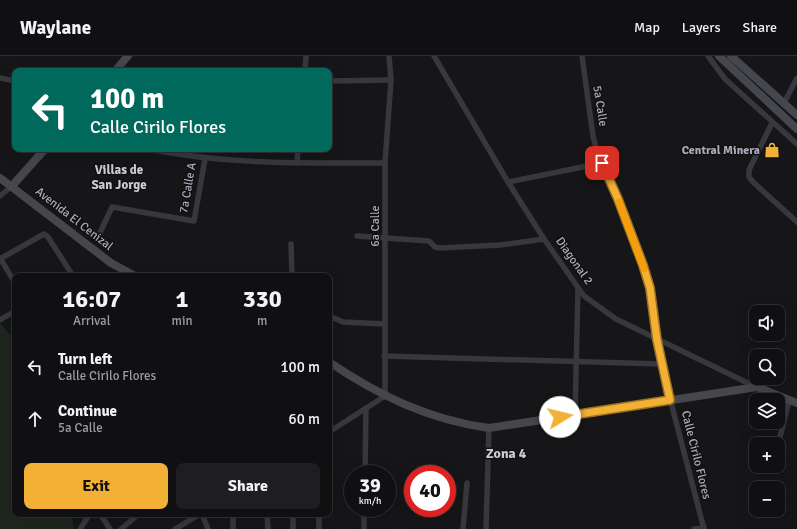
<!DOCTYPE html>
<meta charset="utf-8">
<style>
body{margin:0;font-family:Signika,sans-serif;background:#1e1e20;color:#f1f3f6;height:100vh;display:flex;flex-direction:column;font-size:15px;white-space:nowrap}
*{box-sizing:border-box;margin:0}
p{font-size:13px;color:#9c9d9f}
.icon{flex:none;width:22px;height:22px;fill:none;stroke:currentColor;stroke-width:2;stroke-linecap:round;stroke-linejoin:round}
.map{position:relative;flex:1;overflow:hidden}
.details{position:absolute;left:12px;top:217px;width:320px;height:244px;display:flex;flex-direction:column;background:#101012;border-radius:8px;box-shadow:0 4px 16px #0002,0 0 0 1px #303032}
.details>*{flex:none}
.banner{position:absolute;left:12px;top:12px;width:320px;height:84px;border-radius:8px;box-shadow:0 4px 16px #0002,0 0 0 1px #303032;background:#00695c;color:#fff;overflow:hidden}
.fabs{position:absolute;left:749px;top:249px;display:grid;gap:8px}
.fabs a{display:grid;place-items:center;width:36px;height:36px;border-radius:8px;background:#101012;box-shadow:0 4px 16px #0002,0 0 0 1px #303032;font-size:20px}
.speed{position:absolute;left:344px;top:409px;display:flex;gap:8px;font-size:20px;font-weight:700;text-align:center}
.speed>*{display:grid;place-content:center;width:52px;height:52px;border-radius:50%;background:#101012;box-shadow:0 4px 16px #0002,0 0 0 1px #303032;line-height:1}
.speed small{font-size:10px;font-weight:400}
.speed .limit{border:6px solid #d22;background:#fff;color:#111}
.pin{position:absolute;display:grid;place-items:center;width:34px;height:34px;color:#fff;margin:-17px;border-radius:8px;box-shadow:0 2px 6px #0006}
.me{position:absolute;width:44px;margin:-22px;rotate:81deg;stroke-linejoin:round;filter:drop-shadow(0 0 3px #0008)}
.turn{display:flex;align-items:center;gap:14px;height:84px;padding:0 12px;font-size:18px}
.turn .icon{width:52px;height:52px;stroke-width:2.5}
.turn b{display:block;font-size:28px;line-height:34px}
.eta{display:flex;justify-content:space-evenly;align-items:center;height:68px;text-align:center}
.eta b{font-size:24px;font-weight:700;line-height:28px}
.primary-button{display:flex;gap:8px;margin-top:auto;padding:8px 12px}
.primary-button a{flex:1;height:46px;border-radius:8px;background:#f2b134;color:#111;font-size:16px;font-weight:700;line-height:46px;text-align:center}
.primary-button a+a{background:#1e1e20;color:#f1f3f6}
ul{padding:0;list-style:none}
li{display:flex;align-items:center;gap:12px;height:52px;padding:0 12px}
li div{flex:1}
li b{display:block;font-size:15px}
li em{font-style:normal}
header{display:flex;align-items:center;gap:24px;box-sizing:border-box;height:56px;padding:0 20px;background:#101012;border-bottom:1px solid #303032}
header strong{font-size:19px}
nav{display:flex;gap:22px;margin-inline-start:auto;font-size:14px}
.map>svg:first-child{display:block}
</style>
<header>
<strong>Waylane</strong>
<nav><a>Map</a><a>Layers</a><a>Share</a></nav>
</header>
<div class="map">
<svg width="797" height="473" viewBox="0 0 797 473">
<rect width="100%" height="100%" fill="#161618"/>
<path fill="#1e261f" d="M 0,267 L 15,285 L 15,458 L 71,458 L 74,473 L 0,473 Z"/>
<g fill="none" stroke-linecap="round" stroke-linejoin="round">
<g stroke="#37383d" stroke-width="5.5">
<path d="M 434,0 L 508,126 L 544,183 L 584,240 L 616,263 L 756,331"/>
<path d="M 582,0 L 593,80 L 598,99 L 618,143 L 643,209 L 650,232 L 661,308 L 704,473"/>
<path d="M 708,0 L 725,23 L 797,88"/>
<path d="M 60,15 L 63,15"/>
<path d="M 305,15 L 306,0"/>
<path d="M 0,22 L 15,25"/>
<path d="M 329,25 L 391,24"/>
<path d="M 784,47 L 797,22"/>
<path d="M 772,67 L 749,114 L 749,121 L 754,127 L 797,166"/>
<path d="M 149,93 C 227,109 306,107 385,107"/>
<path d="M 297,107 L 298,93"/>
<path d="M 508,126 L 602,107"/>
<path d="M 0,140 L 12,130"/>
<path d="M 99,179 L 112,151 L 194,165 L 205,103"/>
<path d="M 357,180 L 429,185 L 435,191 L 440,192 L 500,189 L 544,183"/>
<path d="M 291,188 L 292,220"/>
<path d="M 0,202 L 15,227"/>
<path d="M 0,203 L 44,178 L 48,181 L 73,220"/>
<path d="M 329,260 L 343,266 L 385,268"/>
<path d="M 0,264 L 15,255"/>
<path d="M 384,300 L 661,308"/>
<path d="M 575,358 L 578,233"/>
<path d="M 329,376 L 385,340 L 385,107 L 391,24 L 389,0"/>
<path d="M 778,389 L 789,345"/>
<path d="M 365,418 L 366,352"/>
<path d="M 100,458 L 110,473"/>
<path d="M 202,458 L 208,473"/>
<path d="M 233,458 L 233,473"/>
<path d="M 267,458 L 268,473"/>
<path d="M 319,458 L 319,473"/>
<path d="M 80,473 L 90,458"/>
<path d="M 121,473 L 139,458"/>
<path d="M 175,473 L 200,458"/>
<path d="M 293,473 L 293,458"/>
<path d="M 364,473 L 364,452"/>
<path d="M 463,473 L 467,427"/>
<path d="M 486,473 L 489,372"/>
<path d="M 694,473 L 704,472"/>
</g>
<g stroke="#45474d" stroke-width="8">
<path d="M 719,0 L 797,73"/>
<path d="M 731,0 L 797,59"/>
<path d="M 115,15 L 128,0"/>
<path d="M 0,122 L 111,207 L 135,220"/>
<path d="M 12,130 L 45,93"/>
<path d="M 329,306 C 378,339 429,364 489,372 L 757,331 L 797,347"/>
</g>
</g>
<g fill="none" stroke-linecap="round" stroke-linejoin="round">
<defs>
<path id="route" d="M 560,361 L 670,344 L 657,284 L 650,232 L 643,209 L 618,143 L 602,107"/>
</defs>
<use href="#route" stroke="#9d7322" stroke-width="10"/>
<use href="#route" stroke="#f2b134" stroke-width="7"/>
<path stroke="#f59e0b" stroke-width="7" d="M 619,146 L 644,213"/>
</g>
<defs>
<symbol id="shop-bare" viewBox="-9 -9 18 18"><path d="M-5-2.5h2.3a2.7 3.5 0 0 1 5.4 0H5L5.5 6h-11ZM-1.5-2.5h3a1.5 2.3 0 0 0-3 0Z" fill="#f2b134" stroke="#111113" stroke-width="2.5" paint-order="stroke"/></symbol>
</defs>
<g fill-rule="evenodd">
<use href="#shop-bare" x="761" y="83" width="22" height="22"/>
</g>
<g text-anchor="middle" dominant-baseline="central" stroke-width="3" stroke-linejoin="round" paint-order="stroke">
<g font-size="12" fill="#a8adb8" stroke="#111113">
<text transform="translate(600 50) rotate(81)">5a Calle</text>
<text transform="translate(188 132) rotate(-80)">7a Calle A</text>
<text transform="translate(74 163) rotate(38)">Avenida El Cenizal</text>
<text transform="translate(375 170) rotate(-90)">6a Calle</text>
<text transform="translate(574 205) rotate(55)">Diagonal 2</text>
<text transform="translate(696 399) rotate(76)">Calle Cirilo Flores</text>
</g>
<g font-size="12" font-weight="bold" fill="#a8adb8" stroke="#111113" text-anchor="end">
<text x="760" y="94">Central Minera</text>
</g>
<g font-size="13" font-weight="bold" fill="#c9ccd4" stroke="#111113">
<text x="119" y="114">Villas de<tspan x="119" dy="15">San Jorge</tspan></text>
</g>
<g font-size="14" font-weight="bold" fill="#c9ccd4" stroke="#111113">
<text x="506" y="397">Zona 4</text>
</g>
</g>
</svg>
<div class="fabs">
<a><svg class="icon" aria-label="sound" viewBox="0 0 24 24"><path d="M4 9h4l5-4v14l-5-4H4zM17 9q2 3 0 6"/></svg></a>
<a><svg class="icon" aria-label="search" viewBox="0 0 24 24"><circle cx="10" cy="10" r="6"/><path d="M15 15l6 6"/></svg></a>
<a><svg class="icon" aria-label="layers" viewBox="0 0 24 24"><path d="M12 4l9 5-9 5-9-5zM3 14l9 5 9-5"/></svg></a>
<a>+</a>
<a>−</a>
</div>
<div class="speed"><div>39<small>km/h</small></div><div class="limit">40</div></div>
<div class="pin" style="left:602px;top:107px;background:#d93025"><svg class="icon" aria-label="arrive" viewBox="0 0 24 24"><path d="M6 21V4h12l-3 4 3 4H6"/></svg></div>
<svg class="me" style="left:560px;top:361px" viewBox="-20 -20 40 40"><circle r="19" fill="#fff"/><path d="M0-13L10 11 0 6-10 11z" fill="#f2b134"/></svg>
<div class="banner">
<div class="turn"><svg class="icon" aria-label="left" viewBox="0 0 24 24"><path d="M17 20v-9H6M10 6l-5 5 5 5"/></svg><div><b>100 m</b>Calle Cirilo Flores</div></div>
</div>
<section class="details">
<div class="eta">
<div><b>16:07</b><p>Arrival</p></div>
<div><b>1</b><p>min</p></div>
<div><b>330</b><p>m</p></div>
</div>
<ul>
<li><svg class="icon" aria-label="left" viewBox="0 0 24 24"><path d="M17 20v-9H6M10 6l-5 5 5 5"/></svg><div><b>Turn left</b><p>Calle Cirilo Flores</p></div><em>100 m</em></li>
<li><svg class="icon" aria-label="ahead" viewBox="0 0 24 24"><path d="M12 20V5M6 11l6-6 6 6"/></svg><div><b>Continue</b><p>5a Calle</p></div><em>60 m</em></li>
</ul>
<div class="primary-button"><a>Exit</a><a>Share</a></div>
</section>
</div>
